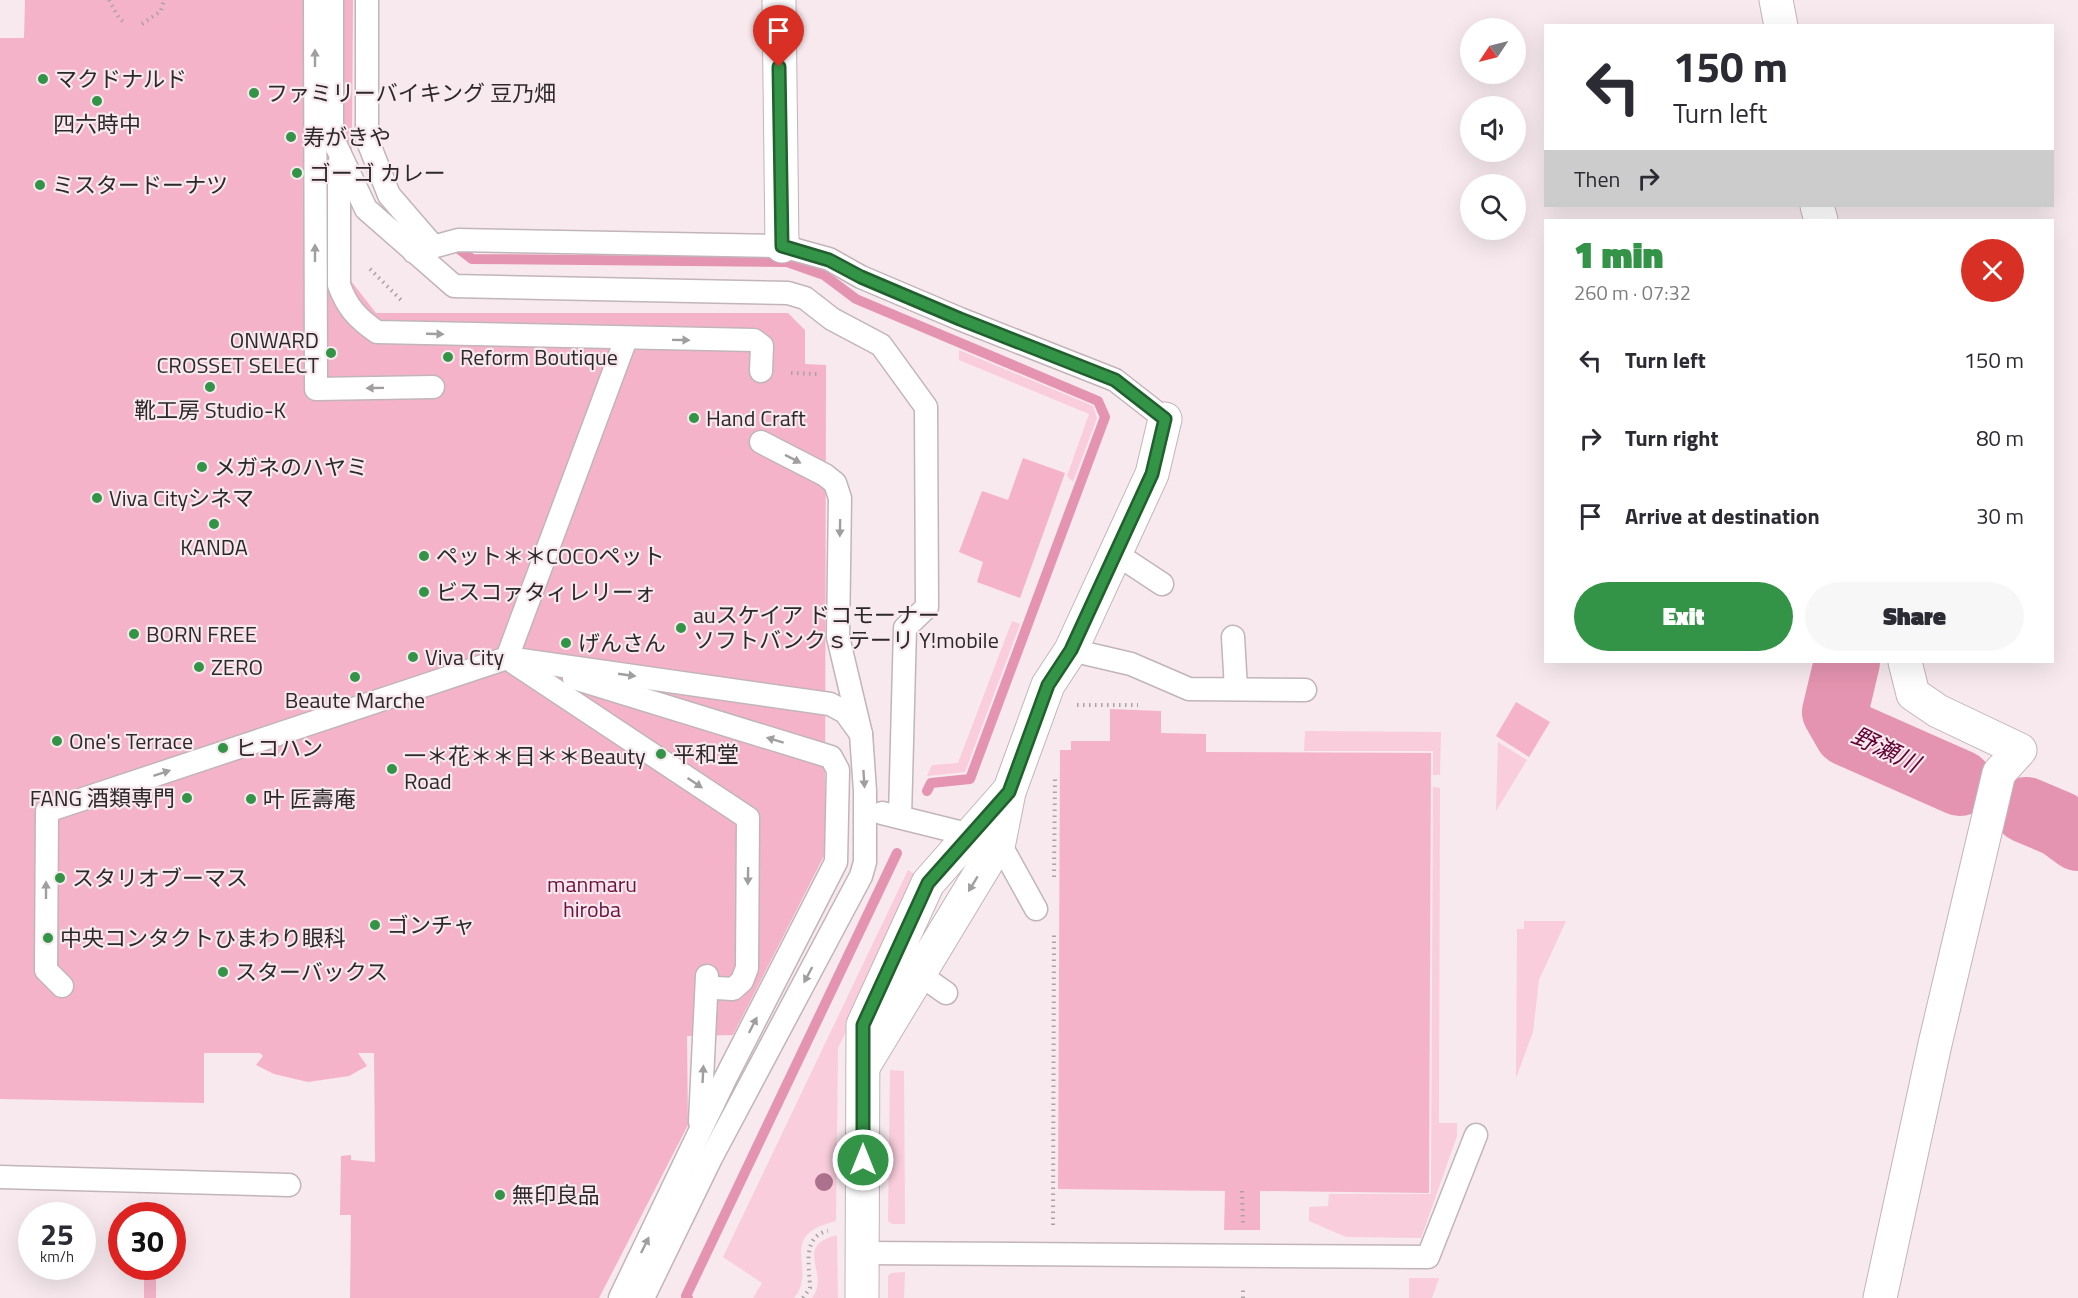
<!DOCTYPE html>
<meta charset="utf-8">
<style>
body{margin:0;font-family:"Titillium Web","Noto Sans JP",sans-serif;background:#f7f7f7;color:#2b2b33;height:100vh;display:flex;flex-direction:column;font-size:22px;white-space:nowrap}
*{box-sizing:border-box;margin:0}
p{font-size:20px;color:#7c7c81}
.icon{flex:none;width:33px;height:33px;fill:none;stroke:currentColor;stroke-width:2;stroke-linecap:round;stroke-linejoin:round}
.map{position:relative;flex:1;overflow:hidden}
.sheet{position:absolute;left:1544px;top:219px;width:510px;height:444px;display:flex;flex-direction:column;background:#fff;border-radius:0px;box-shadow:0 6px 24px #0002}
.sheet>*{flex:none}
.top-card{position:absolute;left:1544px;top:24px;width:510px;height:183px;border-radius:0px;box-shadow:0 6px 24px #0002;background:#fff;color:#2b2b33;overflow:hidden}
.needle{width:39px;rotate:235deg}
.buttons{position:absolute;left:1460px;top:18px;display:grid;gap:12px}
.buttons a{display:grid;place-items:center;width:66px;height:66px;border-radius:50%;background:#fff;box-shadow:0 6px 24px #0002;font-size:30px}
.speed{position:absolute;left:18px;top:1202px;display:flex;gap:12px;font-size:30px;font-weight:700;text-align:center}
.speed>*{display:grid;place-content:center;width:78px;height:78px;border-radius:50%;background:#fff;box-shadow:0 6px 24px #0002;line-height:1}
.speed small{font-size:15px;font-weight:400}
.speed .limit{border:9px solid #d22;background:#fff;color:#111}
.pin{position:absolute;display:grid;place-items:center;width:51px;height:51px;color:#fff;margin:-62px -26px;border-radius:50% 50% 50% 0;rotate:-45deg;box-shadow:0 0 6px #0007}
.pin .icon{rotate:45deg}
.me{position:absolute;width:66px;margin:-33px;rotate:0deg;stroke-linejoin:round;filter:drop-shadow(0 0 4px #0008)}
.turn{display:flex;align-items:center;gap:21px;height:126px;padding:0 30px;font-size:27px}
.turn .icon{width:78px;height:78px;stroke-width:2.5}
.turn b{display:block;font-size:42px;line-height:51px}
.then{display:flex;align-items:center;height:57px;padding:0 30px;background:#0003;gap:12px;font-size:22px}
.round{display:grid;place-items:center;flex:none;width:63px;height:63px;border-radius:32px;background:#f7f7f7}
.head{display:flex;align-items:center;justify-content:space-between;height:102px;padding:0 30px}
h1{font-size:36px;font-weight:800;line-height:45px;color:#339346}
.button{display:flex;gap:12px;margin-top:auto;padding:12px 30px}
.button a{flex:1;height:69px;border-radius:36px;background:#339346;color:#fff;font-size:24px;font-weight:800;line-height:69px;text-align:center}
.button a+a{background:#f7f7f7;color:#2b2b33}
ul{padding:0;list-style:none}
li{display:flex;align-items:center;gap:18px;height:78px;padding:0 30px}
li div{flex:1}
li b{display:block;font-size:22px}
li em{font-style:normal}
.map>svg:first-child{display:block}
</style>
<div class="map">
<svg width="2078" height="1298" viewBox="0 0 2078 1298">
<rect width="100%" height="100%" fill="#f7e9ee"/>
<g fill="#f9cddb">
<path d="M 959,350 L 1093,406 L 1097,418 L 1073,482 L 1067,476 L 1089,414 L 959,360 Z"/>
<path d="M 1012,621 L 1020,624 L 965,772 L 927,776 L 932,765 L 958,763 Z"/>
<path d="M 1305,731 L 1441,732 L 1440,775 L 1433,775 L 1433,751 L 1304,751 Z"/>
<path d="M 1498,742 L 1527,760 L 1496,811 Z"/>
<path d="M 1433,787 L 1440,788 L 1439,1123 L 1457,1123 L 1457,1136 L 1421,1238 L 1346,1237 L 1309,1221 L 1309,1207 L 1328,1206 L 1329,1194 L 1431,1194 Z"/>
<path d="M 908,870 L 916,875 L 917,883 L 838,1048 L 836,1221 C 774,1236 819,1268 794,1298 L 753,1298 L 762,1283 L 723,1257 Z"/>
<path d="M 1524,921 L 1566,921 L 1539,980 L 1533,1032 L 1516,1078 L 1517,929 L 1524,929 Z"/>
<path d="M 890,1070 L 904,1071 L 905,1224 L 892,1224 L 888,1221 Z"/>
<path d="M 837,1235 L 838,1298 L 812,1298 C 831,1274 792,1246 837,1235 Z"/>
<path d="M 905,1272 L 904,1298 L 888,1298 L 888,1276 L 891,1273 Z"/>
<path d="M 1409,1278 L 1439,1278 L 1432,1298 L 1409,1298 Z"/>
</g>
<g fill="none" stroke-linecap="round" stroke-linejoin="round">
<g stroke="#e494b0" stroke-width="10">
<path d="M 451,243 L 472,259 L 787,262 L 824,275 L 856,299 L 1098,401 L 1105,417 L 970,779 L 931,783 L 927,791"/>
<path d="M 688,1298 L 686,1296 L 897,853"/>
</g>
<g stroke="#e494b0" stroke-width="66">
<path d="M 1847,662 L 1835,712 L 1847,733 L 1960,783"/>
<path d="M 2026,810 L 2059,824 L 2078,838"/>
</g>
</g>
<g fill="#f5b3c9">
<path d="M 25,0 L 353,0 L 351,281 L 376,313 L 788,313 L 805,330 L 805,364 L 826,365 L 825,854 L 733,1035 L 687,1036 L 688,1125 L 599,1298 L 350,1298 L 351,1215 L 340,1215 L 341,1156 L 351,1155 L 351,1160 L 375,1162 L 374,1053 L 358,1053 L 367,1066 L 349,1076 L 308,1082 L 274,1074 L 256,1065 L 263,1056 L 260,1053 L 204,1053 L 204,1103 L 0,1099 L 0,38 L 24,38 Z"/>
<path d="M 1023,458 L 1065,473 L 1020,598 L 977,582 L 983,562 L 959,552 L 982,491 L 1008,500 Z"/>
<path d="M 1516,702 L 1550,722 L 1529,757 L 1496,736 Z"/>
<path d="M 1110,709 L 1161,711 L 1161,733 L 1206,734 L 1206,752 L 1431,753 L 1429,1193 L 1260,1191 L 1260,1230 L 1224,1230 L 1225,1191 L 1058,1189 L 1060,750 L 1071,750 L 1071,741 L 1110,741 Z"/>
<rect x="144" y="1203" width="13" height="12"/>
<rect x="144" y="1266" width="12" height="32"/>
</g>
<g fill="none" stroke-linecap="round" stroke-linejoin="round">
<defs>
<g id="lane">
<path d="M 315,0 L 316,389 L 433,387"/>
<path d="M 332,0 L 332,137 L 366,209 L 454,286 L 788,293 L 805,298 L 832,319 L 881,345 L 926,407 L 927,607 L 905,628 L 900,817"/>
<path d="M 367,0 L 367,139 L 389,195 L 433,246"/>
<path d="M 339,164 L 339,285 C 347,307 357,318 377,332 L 754,340 L 762,346 L 761,371"/>
<path d="M 414,252 L 458,240 L 782,246 L 829,259 L 861,277 L 960,319 L 1115,380 L 1165,419"/>
<path d="M 1115,553 L 1162,584"/>
<path d="M 1233,637 L 1236,689"/>
<path d="M 1071,650 L 1131,664 L 1189,689 L 1305,690"/>
<path d="M 507,658 L 626,339"/>
<path d="M 513,662 L 748,818 L 747,968 L 742,981 L 733,989 L 716,988"/>
<path d="M 574,678 L 831,757 L 838,770 L 836,862 L 726,1077 L 620,1298"/>
<path d="M 882,813 L 999,842 L 1036,909"/>
<path d="M 919,974 L 946,993"/>
<path d="M 62,986 L 46,970 L 47,811 L 507,658 L 830,704 L 845,712 L 861,734"/>
<path d="M 700,1122 L 707,976"/>
<path d="M 0,1177 L 289,1185"/>
<path d="M 862,1253 L 1428,1257 L 1476,1135"/>
<path d="M 643,1298 L 711,1158 L 861,876 L 865,862 L 865,791 L 861,734 L 838,637 L 840,498 L 835,483 L 825,475 L 761,442"/>
</g>
<g id="street">
<path d="M 779,0 L 782,246"/>
<path d="M 1776,0 L 1781,26"/>
<path d="M 1817,206 L 1821,220"/>
<path d="M 863,1067 L 999,842 L 1009,792 L 1048,685 L 1071,650 L 1152,474 L 1165,419"/>
<path d="M 862,1298 L 863,1025 L 928,883 L 1008,792"/>
<path d="M 1880,1298 L 1935,1044 L 1999,773 L 2020,750 L 1938,711 L 1913,694 L 1905,662"/>
</g>
</defs>
<use href="#lane" stroke="#c2b5b9" stroke-width="25"/>
<use href="#street" stroke="#c2b5b9" stroke-width="35"/>
<g stroke="#aca1a5" stroke-width="4" stroke-dasharray="1.5 4.5" stroke-linecap="butt">
<path d="M 109,0 L 119,18 L 126,24"/>
<path d="M 142,24 L 161,11 L 164,0"/>
<path d="M 370,269 L 403,302"/>
<path d="M 791,373 L 817,374"/>
<path d="M 1077,705 L 1138,705"/>
<path d="M 1054,877 L 1055,776"/>
<path d="M 1242,1191 L 1243,1227"/>
<path d="M 1053,1225 L 1054,932"/>
<path d="M 803,1298 L 810,1288 C 810,1269 801,1236 828,1231"/>
<path d="M 1243,1298 L 1243,1286"/>
</g>
<use href="#lane" stroke="#fff" stroke-width="22"/>
<use href="#street" stroke="#fff" stroke-width="33"/>
</g>
<circle fill="#ac728d" cx="824" cy="1182" r="9"/>
<defs><path id="oneway-solid" d="M-6-.8H1V-3.2L6.5 0L1 3.2V.8H-6Z" transform="scale(1.5)"/></defs>
<g fill="#a09e9f">
<use href="#oneway-solid" transform="translate(315 58) rotate(-90)"/>
<use href="#oneway-solid" transform="translate(315 253) rotate(-90)"/>
<use href="#oneway-solid" transform="translate(435 334) rotate(2)"/>
<use href="#oneway-solid" transform="translate(681 340) rotate(1)"/>
<use href="#oneway-solid" transform="translate(375 388) rotate(179)"/>
<use href="#oneway-solid" transform="translate(793 459) rotate(27)"/>
<use href="#oneway-solid" transform="translate(840 528) rotate(91)"/>
<use href="#oneway-solid" transform="translate(627 675) rotate(8)"/>
<use href="#oneway-solid" transform="translate(775 740) rotate(-163)"/>
<use href="#oneway-solid" transform="translate(162 773) rotate(-18)"/>
<use href="#oneway-solid" transform="translate(864 779) rotate(86)"/>
<use href="#oneway-solid" transform="translate(695 783) rotate(34)"/>
<use href="#oneway-solid" transform="translate(748 876) rotate(91)"/>
<use href="#oneway-solid" transform="translate(973 884) rotate(121)"/>
<use href="#oneway-solid" transform="translate(46 890) rotate(-90)"/>
<use href="#oneway-solid" transform="translate(808 975) rotate(118)"/>
<use href="#oneway-solid" transform="translate(753 1025) rotate(-63)"/>
<use href="#oneway-solid" transform="translate(703 1074) rotate(-87)"/>
<use href="#oneway-solid" transform="translate(645 1245) rotate(-64)"/>
</g>
<g fill="none" stroke-linecap="round" stroke-linejoin="round">
<defs>
<path id="route" d="M 779,67 L 782,246 L 829,260 L 861,277 L 960,319 L 1115,380 L 1165,419 L 1152,474 L 1071,650 L 1048,685 L 1009,792 L 928,883 L 863,1025 L 863,1160"/>
</defs>
<use href="#route" stroke="#21602e" stroke-width="15"/>
<use href="#route" stroke="#339346" stroke-width="10"/>
</g>
<g fill="#339346" stroke="#f7e9ee" stroke-width="2">
<circle cx="43" cy="79" r="6"/>
<circle cx="254" cy="93" r="6"/>
<circle cx="97" cy="101" r="6"/>
<circle cx="291" cy="137" r="6"/>
<circle cx="297" cy="173" r="6"/>
<circle cx="40" cy="185" r="6"/>
<circle cx="331" cy="353" r="6"/>
<circle cx="448" cy="357" r="6"/>
<circle cx="210" cy="387" r="6"/>
<circle cx="694" cy="418" r="6"/>
<circle cx="202" cy="467" r="6"/>
<circle cx="97" cy="498" r="6"/>
<circle cx="214" cy="524" r="6"/>
<circle cx="424" cy="556" r="6"/>
<circle cx="424" cy="592" r="6"/>
<circle cx="681" cy="628" r="6"/>
<circle cx="134" cy="634" r="6"/>
<circle cx="566" cy="643" r="6"/>
<circle cx="413" cy="657" r="6"/>
<circle cx="199" cy="667" r="6"/>
<circle cx="355" cy="677" r="6"/>
<circle cx="57" cy="741" r="6"/>
<circle cx="223" cy="748" r="6"/>
<circle cx="661" cy="754" r="6"/>
<circle cx="392" cy="769" r="6"/>
<circle cx="187" cy="798" r="6"/>
<circle cx="251" cy="799" r="6"/>
<circle cx="60" cy="878" r="6"/>
<circle cx="375" cy="925" r="6"/>
<circle cx="48" cy="938" r="6"/>
<circle cx="223" cy="972" r="6"/>
<circle cx="500" cy="1195" r="6"/>
</g>
<g text-anchor="middle" dominant-baseline="central" stroke-width="4.5" stroke-linejoin="round" paint-order="stroke">
<g font-size="22" fill="#2d2829" stroke="#f7e9ee" text-anchor="start">
<text x="55" y="79">マクドナルド</text>
<text x="266" y="93">ファミリーバイキング 豆乃畑</text>
<text x="97" y="124" text-anchor="middle">四六時中</text>
<text x="303" y="137">寿がきや</text>
<text x="309" y="173">ゴーゴ カレー</text>
<text x="52" y="185">ミスタードーナツ</text>
<text x="319" y="340" text-anchor="end">ONWARD<tspan x="319" dy="25">CROSSET SELECT</tspan></text>
<text x="460" y="357">Reform Boutique</text>
<text x="210" y="410" text-anchor="middle">靴工房 Studio-K</text>
<text x="706" y="418">Hand Craft</text>
<text x="214" y="467">メガネのハヤミ</text>
<text x="109" y="498">Viva Cityシネマ</text>
<text x="214" y="547" text-anchor="middle">KANDA</text>
<text x="436" y="556">ペット＊＊COCOペット</text>
<text x="436" y="592">ビスコァタィレリーォ</text>
<text x="693" y="615">auスケイア ドコモーナー<tspan x="693" dy="25">ソフトバンクｓテーリ Y!mobile</tspan></text>
<text x="146" y="634">BORN FREE</text>
<text x="578" y="643">げんさん</text>
<text x="425" y="657">Viva City</text>
<text x="211" y="667">ZERO</text>
<text x="355" y="700" text-anchor="middle">Beaute Marche</text>
<text x="69" y="741">One's Terrace</text>
<text x="235" y="748">ヒコハン</text>
<text x="673" y="754">平和堂</text>
<text x="404" y="756">一＊花＊＊日＊＊Beauty<tspan x="404" dy="25">Road</tspan></text>
<text x="175" y="798" text-anchor="end">FANG 酒類専門</text>
<text x="263" y="799">叶 匠壽庵</text>
<text x="72" y="878">スタリオブーマス</text>
<text x="387" y="925">ゴンチャ</text>
<text x="60" y="938">中央コンタクトひまわり眼科</text>
<text x="235" y="972">スターバックス</text>
<text x="512" y="1195">無印良品</text>
</g>
<g font-size="22" fill="#6e103e" stroke="#f7e9ee">
<text x="592" y="884">manmaru<tspan x="592" dy="25">hiroba</tspan></text>
</g>
<g font-size="24" font-style="italic" fill="#620034" stroke="#f7e9ee">
<text transform="translate(1886 749) rotate(26)">野瀬川</text>
</g>
</g>
</svg>
<div class="buttons">
<a><svg class="needle" viewBox="-14 -14 28 28"><path d="M0-13l5 13h-10z" fill="#e53935"/><path d="M0 13l5-13h-10z" fill="#7c7c81"/></svg></a>
<a><svg class="icon" aria-label="sound" viewBox="0 0 24 24"><path d="M4 9h4l5-4v14l-5-4H4zM17 9q2 3 0 6"/></svg></a>
<a><svg class="icon" aria-label="search" viewBox="0 0 24 24"><circle cx="10" cy="10" r="6"/><path d="M15 15l6 6"/></svg></a>
</div>
<div class="speed"><div>25<small>km/h</small></div><div class="limit">30</div></div>
<div class="pin" style="left:779px;top:67px;background:#d93025"><svg class="icon" aria-label="arrive" viewBox="0 0 24 24"><path d="M6 21V4h12l-3 4 3 4H6"/></svg></div>
<svg class="me" style="left:863px;top:1160px" viewBox="-20 -20 40 40"><circle r="17" fill="#339346" stroke="#fff" stroke-width="3"/><path d="M0-11L8 9 0 5-8 9z" fill="#fff"/></svg>
<div class="top-card">
<div class="turn"><svg class="icon" aria-label="left" viewBox="0 0 24 24"><path d="M17 20v-9H6M10 6l-5 5 5 5"/></svg><div><b>150 m</b>Turn left</div></div>
<div class="then">Then<svg class="icon" aria-label="right" viewBox="0 0 24 24"><path d="M7 20v-9h11M14 6l5 5-5 5"/></svg></div>
</div>
<section class="sheet">
<div class="head"><div><h1>1 min</h1><p>260 m · 07:32</p></div><a class="round" style="background:#d93025;color:#fff"><svg class="icon" aria-label="close" viewBox="0 0 24 24"><path d="M6 6l12 12M18 6L6 18"/></svg></a></div>
<ul>
<li><svg class="icon" aria-label="left" viewBox="0 0 24 24"><path d="M17 20v-9H6M10 6l-5 5 5 5"/></svg><div><b>Turn left</b></div><em>150 m</em></li>
<li><svg class="icon" aria-label="right" viewBox="0 0 24 24"><path d="M7 20v-9h11M14 6l5 5-5 5"/></svg><div><b>Turn right</b></div><em>80 m</em></li>
<li><svg class="icon" aria-label="arrive" viewBox="0 0 24 24"><path d="M6 21V4h12l-3 4 3 4H6"/></svg><div><b>Arrive at destination</b></div><em>30 m</em></li>
</ul>
<div class="button"><a>Exit</a><a>Share</a></div>
</section>
</div>
